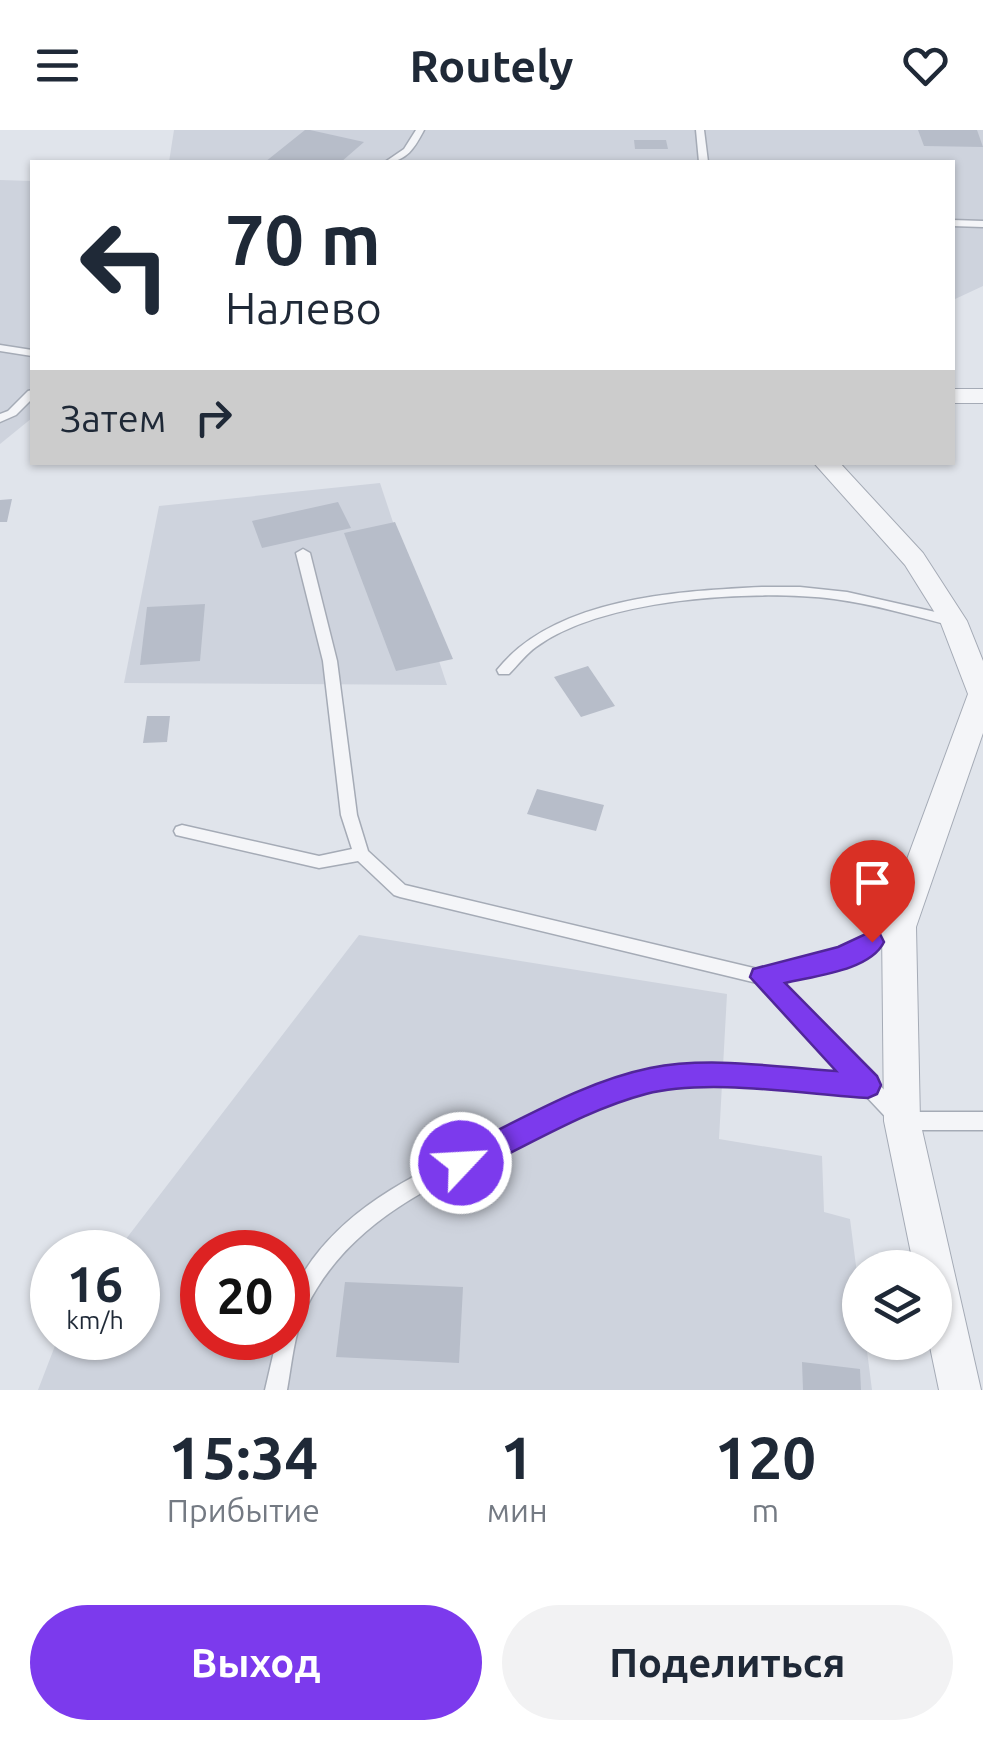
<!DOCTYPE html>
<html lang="ru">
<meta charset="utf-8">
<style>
body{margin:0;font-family:Ubuntu,sans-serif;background:#f2f2f3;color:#1f2937;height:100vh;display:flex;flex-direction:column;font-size:38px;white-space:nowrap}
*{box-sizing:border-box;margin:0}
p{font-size:32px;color:#747a83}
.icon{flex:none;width:55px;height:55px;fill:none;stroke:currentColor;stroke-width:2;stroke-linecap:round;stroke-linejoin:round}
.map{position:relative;height:1260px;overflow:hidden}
.sheet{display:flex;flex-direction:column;background:#fff;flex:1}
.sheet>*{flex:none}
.banner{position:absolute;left:30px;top:30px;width:925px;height:305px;border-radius:0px;box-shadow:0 2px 8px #0004;background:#fff;color:#1f2937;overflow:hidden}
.controls{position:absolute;left:842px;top:1120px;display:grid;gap:20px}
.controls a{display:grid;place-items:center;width:110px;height:110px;border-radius:50%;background:#fff;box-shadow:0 2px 8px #0004;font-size:50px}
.speed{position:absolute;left:30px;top:1100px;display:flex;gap:20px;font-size:50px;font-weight:700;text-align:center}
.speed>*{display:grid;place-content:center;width:130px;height:130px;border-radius:50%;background:#fff;box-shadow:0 2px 8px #0004;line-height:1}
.speed small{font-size:25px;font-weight:400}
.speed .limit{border:15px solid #d22;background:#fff;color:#111}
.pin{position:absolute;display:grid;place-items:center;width:85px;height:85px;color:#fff;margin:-102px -42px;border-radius:50% 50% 50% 0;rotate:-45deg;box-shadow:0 0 10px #0007}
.pin .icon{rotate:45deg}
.me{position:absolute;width:110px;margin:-55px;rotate:65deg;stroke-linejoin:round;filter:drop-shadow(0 0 8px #0008)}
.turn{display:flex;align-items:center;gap:35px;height:210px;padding:0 30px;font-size:45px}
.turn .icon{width:130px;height:130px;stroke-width:2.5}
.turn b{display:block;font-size:70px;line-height:85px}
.then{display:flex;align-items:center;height:95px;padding:0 30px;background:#0003;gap:20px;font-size:38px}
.eta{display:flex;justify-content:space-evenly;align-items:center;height:170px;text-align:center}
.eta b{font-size:60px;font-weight:700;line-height:70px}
.primary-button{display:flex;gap:20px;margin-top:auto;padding:20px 30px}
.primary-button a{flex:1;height:115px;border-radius:60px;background:#7c3aed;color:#fff;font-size:40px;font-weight:700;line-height:115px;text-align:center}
.primary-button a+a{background:#f2f2f3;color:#1f2937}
header{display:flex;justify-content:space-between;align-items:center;height:130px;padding:0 30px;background:#fff;font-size:45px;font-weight:700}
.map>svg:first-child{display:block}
</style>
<header><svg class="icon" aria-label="menu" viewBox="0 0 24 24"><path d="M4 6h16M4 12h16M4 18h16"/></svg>Routely<svg class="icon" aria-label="heart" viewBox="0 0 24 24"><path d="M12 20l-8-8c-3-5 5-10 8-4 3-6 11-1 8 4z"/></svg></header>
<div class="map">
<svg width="983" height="1260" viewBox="0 0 983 1260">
<rect width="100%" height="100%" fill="#e0e4eb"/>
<g fill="#ced3dd" fill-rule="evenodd">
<path d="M 174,0 L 983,0 L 983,156 L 953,170 L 952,32 L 169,32 Z"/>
<path d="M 0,50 L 32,51 L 32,288 L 0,314 Z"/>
<path d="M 380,353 L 447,555 L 124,553 L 159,376 Z"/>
<path d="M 359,805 L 727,864 L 719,1009 L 822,1026 L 824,1082 L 850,1089 L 860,1167 L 860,1212 L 866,1213 L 872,1260 L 38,1260 L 58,1208 L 138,1208 L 138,1122 L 116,1122 ZM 202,1122 L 288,1122 L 288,1208 L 202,1208 Z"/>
</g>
<g fill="#b7bdc9">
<path d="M 305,0 L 310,0 L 364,12 L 341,32 L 265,32 Z"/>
<path d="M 918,0 L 977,0 L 983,17 L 924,16 Z"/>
<path d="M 634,10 L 666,10 L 668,19 L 635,19 Z"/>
<path d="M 12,369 L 7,392 L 0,392 L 0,370 Z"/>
<path d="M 338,372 L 351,398 L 262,418 L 252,391 Z"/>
<path d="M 395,392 L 453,529 L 396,541 L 344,403 Z"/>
<path d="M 205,474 L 200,531 L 140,535 L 147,477 Z"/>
<path d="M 588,536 L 615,576 L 581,587 L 554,547 Z"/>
<path d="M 147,586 L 170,586 L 167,612 L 143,613 Z"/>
<path d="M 537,659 L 604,675 L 596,701 L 527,684 Z"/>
<path d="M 345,1152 L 463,1157 L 459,1233 L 336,1227 Z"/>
<path d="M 802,1232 L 860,1239 L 861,1260 L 803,1260 Z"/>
</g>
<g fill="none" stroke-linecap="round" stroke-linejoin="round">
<defs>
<g id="service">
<path d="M 416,0 L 424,0 C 415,17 407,32 385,32 L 404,19 Z"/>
<path d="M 696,0 L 704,0 L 708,32 L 699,32 Z"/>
<path d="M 952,90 L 983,91 L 983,97 L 952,96 Z"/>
<path d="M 0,215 L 32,220 L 32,226 L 0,221 Z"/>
<path d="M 32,260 L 32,269 L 16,285 L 0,292 L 0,284 L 8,281 L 28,261 Z"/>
<path d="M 303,419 L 310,423 L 337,531 L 357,685 L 368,721 L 405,755 L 762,840 L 840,821 L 892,792 L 898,790 L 904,792 L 906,797 L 904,802 L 850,832 L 777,851 L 906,982 L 983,982 L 983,1000 L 902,1000 L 895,997 L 863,963 C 781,957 697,941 618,969 C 584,982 553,1000 520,1014 C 436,1053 349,1090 306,1178 C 294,1203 292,1233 287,1260 L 265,1260 L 277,1208 L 288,1208 C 288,1196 285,1181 289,1170 C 294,1156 304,1142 312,1130 C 363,1062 439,1034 514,999 C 565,975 614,947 670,939 C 728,930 788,940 845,945 L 757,853 L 400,767 L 394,765 L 358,731 L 319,738 L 176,705 L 174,701 L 176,697 L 182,695 L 319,726 L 352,719 L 341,685 L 323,531 L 296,423 Z"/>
<path d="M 762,457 L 800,457 L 847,462 L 953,486 L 960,491 L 953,496 C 913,486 874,474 834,469 C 753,459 603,468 536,517 C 526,524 518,535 509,544 L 499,544 L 497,540 C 554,468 677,461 762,457 Z"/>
</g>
<g id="minor">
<rect x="952" y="259" width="31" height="14"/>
<path d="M 813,332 L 839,332 L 923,423 L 967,491 L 983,531 L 983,603 L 916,797 L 920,991 L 981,1260 L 939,1260 L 929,1212 L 935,1212 L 935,1138 L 914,1138 L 884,991 L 882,797 L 968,564 L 940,491 L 905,435 Z"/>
</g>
</defs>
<use href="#service" stroke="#a5abb6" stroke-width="3"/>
<use href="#minor" stroke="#a5abb6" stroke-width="2"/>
<use href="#service" fill="#f4f5f8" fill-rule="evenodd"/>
<use href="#minor" fill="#f4f5f8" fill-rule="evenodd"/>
</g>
<path fill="#7c3aed" stroke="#51269a" stroke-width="2.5" d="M 872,801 L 880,804 L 884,812 C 870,841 813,846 785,853 L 877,946 L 881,955 L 877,964 L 868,968 C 803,964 707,948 646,964 C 585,980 528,1016 471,1042 L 461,1046 L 451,1042 L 447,1033 L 451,1023 C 514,994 581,952 650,938 C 710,926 775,937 836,941 L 750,847 L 753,839 L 838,817 Z"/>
</svg>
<div class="controls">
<a><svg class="icon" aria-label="layers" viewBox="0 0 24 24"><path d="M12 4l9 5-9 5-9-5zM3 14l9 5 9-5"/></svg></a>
</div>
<div class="speed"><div>16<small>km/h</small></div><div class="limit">20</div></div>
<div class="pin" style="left:872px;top:812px;background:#d93025"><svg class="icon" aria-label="arrive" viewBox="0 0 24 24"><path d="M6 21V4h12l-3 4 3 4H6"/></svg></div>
<svg class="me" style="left:461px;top:1033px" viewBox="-20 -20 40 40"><circle r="17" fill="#7c3aed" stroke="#fff" stroke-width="3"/><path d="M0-11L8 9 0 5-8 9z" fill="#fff"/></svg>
<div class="banner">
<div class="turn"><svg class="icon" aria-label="left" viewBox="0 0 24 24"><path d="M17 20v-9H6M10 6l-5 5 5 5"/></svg><div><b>70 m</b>Налево</div></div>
<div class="then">Затем<svg class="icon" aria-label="right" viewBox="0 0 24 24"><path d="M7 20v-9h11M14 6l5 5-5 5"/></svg></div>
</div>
</div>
<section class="sheet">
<div class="eta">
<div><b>15:34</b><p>Прибытие</p></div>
<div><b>1</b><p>мин</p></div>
<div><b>120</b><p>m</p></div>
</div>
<div class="primary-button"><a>Выход</a><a>Поделиться</a></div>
</section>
